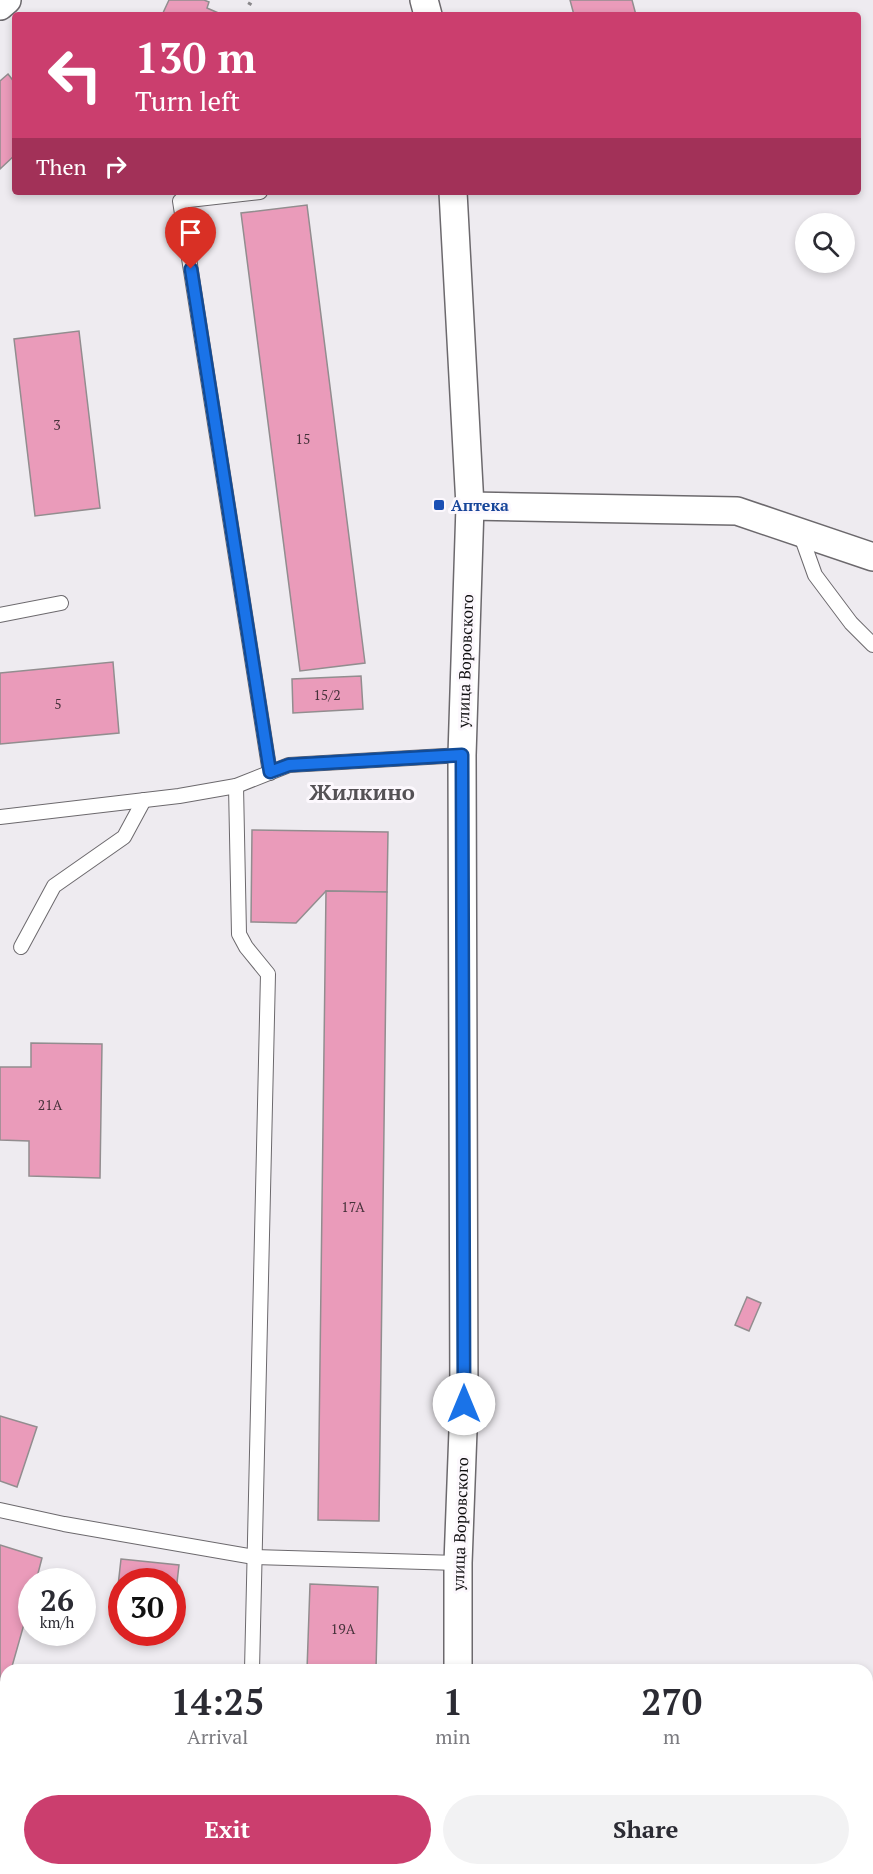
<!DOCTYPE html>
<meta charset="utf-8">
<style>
body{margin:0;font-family:"PT Serif",serif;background:#f2f2f3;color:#2b2b33;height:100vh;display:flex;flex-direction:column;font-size:22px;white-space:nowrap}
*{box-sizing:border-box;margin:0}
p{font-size:20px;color:#7c7c81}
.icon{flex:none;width:33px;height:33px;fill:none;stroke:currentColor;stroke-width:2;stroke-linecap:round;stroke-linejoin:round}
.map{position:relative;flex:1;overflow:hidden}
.side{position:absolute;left:0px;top:1664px;width:873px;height:212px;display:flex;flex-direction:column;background:#fff;border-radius:18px 18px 0 0;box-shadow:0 3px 9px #0003}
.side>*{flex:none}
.banner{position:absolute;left:12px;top:12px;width:849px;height:183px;border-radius:6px;box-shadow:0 3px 9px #0003;background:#cb3e6e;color:#fff;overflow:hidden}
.tools{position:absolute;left:795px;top:213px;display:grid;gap:12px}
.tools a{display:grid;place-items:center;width:60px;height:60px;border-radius:50%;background:#fff;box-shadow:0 3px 9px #0003;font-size:30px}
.speed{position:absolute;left:18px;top:1568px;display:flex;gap:12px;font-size:30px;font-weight:700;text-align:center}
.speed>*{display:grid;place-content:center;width:78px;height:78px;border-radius:50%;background:#fff;box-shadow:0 3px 9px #0003;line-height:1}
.speed small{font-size:15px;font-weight:400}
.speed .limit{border:9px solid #d22;background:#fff;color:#111}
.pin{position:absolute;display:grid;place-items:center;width:51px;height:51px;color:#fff;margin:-62px -26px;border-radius:50% 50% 50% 0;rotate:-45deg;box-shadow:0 0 6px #0007}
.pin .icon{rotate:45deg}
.me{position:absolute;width:66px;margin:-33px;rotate:0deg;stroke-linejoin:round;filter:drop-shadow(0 0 4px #0008)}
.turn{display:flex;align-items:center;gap:21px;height:126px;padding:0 24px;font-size:27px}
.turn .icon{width:78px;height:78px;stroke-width:2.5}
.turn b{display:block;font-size:42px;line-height:51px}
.then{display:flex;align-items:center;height:57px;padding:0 24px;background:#0003;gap:12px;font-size:22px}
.eta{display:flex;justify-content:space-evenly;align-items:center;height:102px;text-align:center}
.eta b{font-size:36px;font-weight:700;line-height:42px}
.cta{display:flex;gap:12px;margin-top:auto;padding:12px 24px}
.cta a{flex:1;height:69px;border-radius:36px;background:#cb3e6e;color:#fff;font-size:24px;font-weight:700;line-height:69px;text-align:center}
.cta a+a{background:#f2f2f3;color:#2b2b33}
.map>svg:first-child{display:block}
</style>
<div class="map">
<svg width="873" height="1874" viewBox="0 0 873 1874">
<rect width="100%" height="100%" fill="#eeebf0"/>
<g fill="#ea9bba" stroke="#928d8f" stroke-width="1.5">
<path d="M 169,0 L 204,0 L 209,2 L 207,8 L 223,15 L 162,15 Z"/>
<path d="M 570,0 L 632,0 L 636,15 L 574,15 Z"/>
<path d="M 8,74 L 15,83 L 15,155 L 0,169 L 0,81 Z"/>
<path d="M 307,205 L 365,663 L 300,671 L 241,213 Z"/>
<path d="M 79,331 L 100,508 L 35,516 L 14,339 Z"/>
<path d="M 113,662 L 119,733 L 0,744 L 0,673 Z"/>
<path d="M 361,676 L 363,709 L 293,713 L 292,679 Z"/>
<path d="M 252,830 L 388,832 L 387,892 L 326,891 L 296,923 L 251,922 Z"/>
<path d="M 326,891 L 387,892 L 379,1521 L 318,1520 Z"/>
<path d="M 31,1043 L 102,1044 L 100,1178 L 29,1176 L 29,1141 L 0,1140 L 0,1067 L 31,1067 Z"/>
<path d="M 747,1297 L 761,1303 L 749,1331 L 735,1325 Z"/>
<path d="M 0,1416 L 37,1427 L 17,1487 L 0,1481 Z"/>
<path d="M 0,1545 L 42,1558 L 36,1581 L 32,1581 L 32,1596 L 11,1670 L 6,1670 L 6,1685 L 0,1706 Z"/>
<path d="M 121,1559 L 179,1565 L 175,1600 L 172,1600 L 172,1581 L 122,1581 L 122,1595 L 117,1595 Z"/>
<path d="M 310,1584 L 378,1587 L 376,1670 L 307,1670 Z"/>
<path d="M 0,1867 L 22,1874 L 0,1874 Z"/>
<rect x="302" y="1869" width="68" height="5"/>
</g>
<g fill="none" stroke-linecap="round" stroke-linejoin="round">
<defs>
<g id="lane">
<path d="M 260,192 L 180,201 L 270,773"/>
<path d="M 800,533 L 815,575 L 851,623 L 873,645"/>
<path d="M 0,615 L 61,603"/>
<path d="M 236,786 L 239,934 L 246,947 L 268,974 L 252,1670"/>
<path d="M 0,817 L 179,796 L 236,786 L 289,765 L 462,755"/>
<path d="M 21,947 L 54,886 L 124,837 L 144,800"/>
<path d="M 0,1510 L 64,1524 L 254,1557 L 458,1563"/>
<path d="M 867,1778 L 873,1760"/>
<path d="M 120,1869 L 136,1874"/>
<path d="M 247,1874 L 247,1869"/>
<path d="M 835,1874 L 837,1869"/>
</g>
<g id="street">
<path d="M 424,0 L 428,15"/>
<path d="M 0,6 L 7,0"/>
<path d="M 453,192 L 470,506 L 462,755 L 464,1404 L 458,1563 L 458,1670"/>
<path d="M 470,506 L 737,511 L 873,557"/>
<path d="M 458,1874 L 458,1869"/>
</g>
</defs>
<use href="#lane" stroke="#6c696d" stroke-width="16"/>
<use href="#street" stroke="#6c696d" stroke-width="30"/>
<path stroke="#89878a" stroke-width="4" stroke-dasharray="3 3" stroke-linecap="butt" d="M 249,5 L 252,0"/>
<use href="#lane" stroke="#fff" stroke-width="14"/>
<use href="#street" stroke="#fff" stroke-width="27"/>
</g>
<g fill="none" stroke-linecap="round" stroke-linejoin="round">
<defs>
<path id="route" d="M 191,269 L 270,772 L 289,765 L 462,755 L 464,1404"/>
</defs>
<use href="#route" stroke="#114b97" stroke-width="15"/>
<use href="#route" stroke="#1a73e8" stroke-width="10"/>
</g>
<rect fill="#1a4fb4" stroke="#fcf8fd" stroke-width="2" x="433" y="499" width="12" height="12" rx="3"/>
<g text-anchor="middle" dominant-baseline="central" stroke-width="6" stroke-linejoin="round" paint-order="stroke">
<g font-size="14" fill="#46323a">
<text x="57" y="424">3</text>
<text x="303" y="438">15</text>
<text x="327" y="694">15/2</text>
<text x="58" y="703">5</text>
<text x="50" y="1104">21А</text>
<text x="353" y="1206">17А</text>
<text x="343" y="1628">19А</text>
</g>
<g font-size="16" font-weight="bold" fill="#164399" stroke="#fcf8fd" text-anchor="start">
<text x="451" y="505">Аптека</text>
</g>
<g font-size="16" fill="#100f10" stroke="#fcf8fd">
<text transform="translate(465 661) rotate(-88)">улица Воровского</text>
<text transform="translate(460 1524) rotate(-88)">улица Воровского</text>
</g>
<g font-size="22" font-weight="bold" fill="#545155" stroke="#fcf8fd">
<text x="362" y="791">Жилкино</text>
</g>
</g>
</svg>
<div class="tools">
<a><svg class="icon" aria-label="search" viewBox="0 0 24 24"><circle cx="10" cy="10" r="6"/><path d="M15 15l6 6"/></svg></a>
</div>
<div class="speed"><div>26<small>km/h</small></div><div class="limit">30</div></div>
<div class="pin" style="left:191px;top:269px;background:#d93025"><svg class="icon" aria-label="arrive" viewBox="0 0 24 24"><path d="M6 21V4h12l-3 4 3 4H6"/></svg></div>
<svg class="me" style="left:464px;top:1404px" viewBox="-20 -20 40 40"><circle r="19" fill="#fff"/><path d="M0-13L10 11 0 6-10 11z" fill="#1a73e8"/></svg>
<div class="banner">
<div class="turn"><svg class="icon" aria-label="left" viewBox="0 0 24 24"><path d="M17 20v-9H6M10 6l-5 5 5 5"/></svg><div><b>130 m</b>Turn left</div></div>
<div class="then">Then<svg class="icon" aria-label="right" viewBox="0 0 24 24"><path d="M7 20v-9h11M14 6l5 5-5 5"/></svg></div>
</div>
<section class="side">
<div class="eta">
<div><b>14:25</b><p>Arrival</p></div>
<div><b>1</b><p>min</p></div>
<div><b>270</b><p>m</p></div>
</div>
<div class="cta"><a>Exit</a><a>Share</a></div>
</section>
</div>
